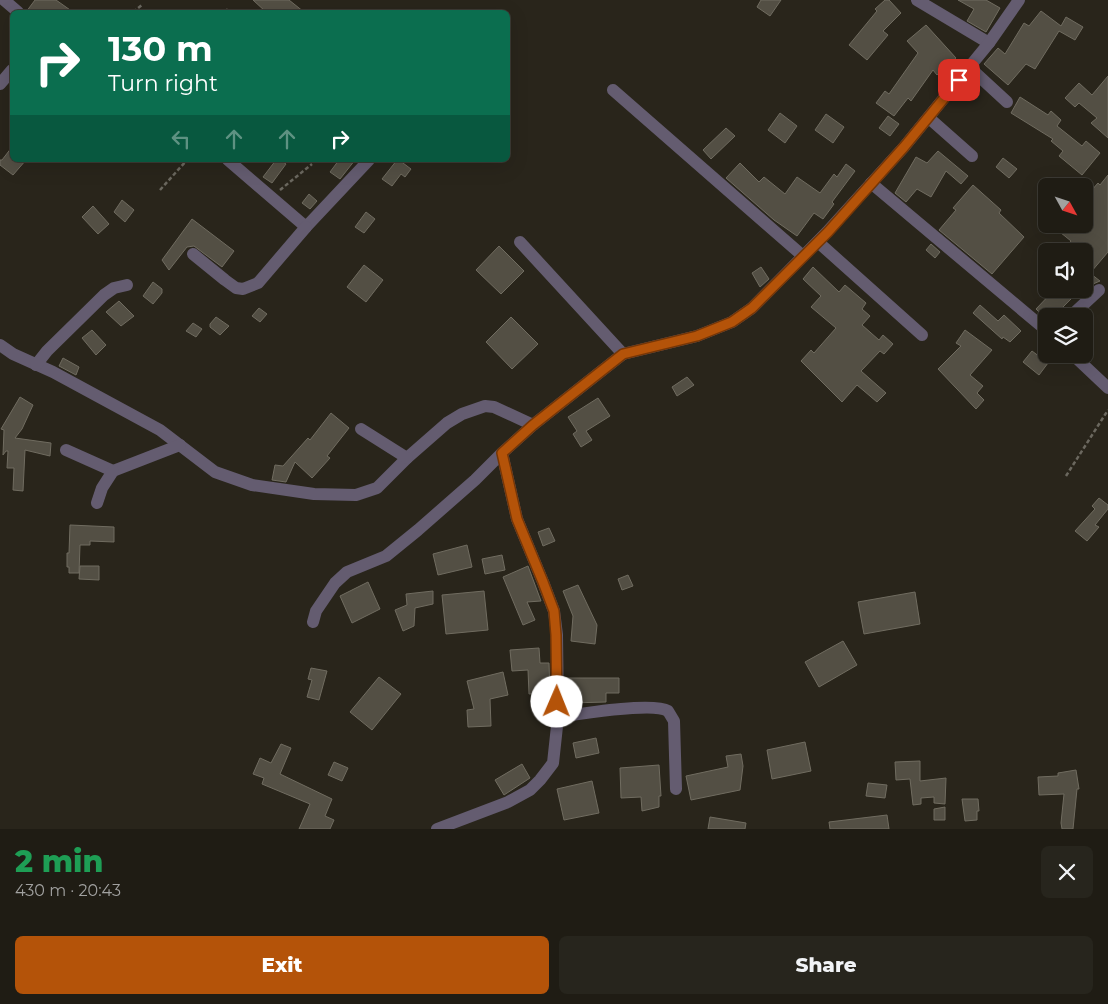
<!DOCTYPE html>
<meta charset="utf-8">
<style>
body{margin:0;font-family:Montserrat,sans-serif;background:#27251d;color:#f1f3f6;height:100vh;display:flex;flex-direction:column;font-size:19px;white-space:nowrap}
*{box-sizing:border-box;margin:0}
p{font-size:16px;color:#a1a1a0}
.icon{flex:none;width:28px;height:28px;fill:none;stroke:currentColor;stroke-width:2;stroke-linecap:round;stroke-linejoin:round}
.map{position:relative;height:829px;overflow:hidden}
.sheet{display:flex;flex-direction:column;background:#1f1c14;flex:1}
.sheet>*{flex:none}
.top-card{position:absolute;left:10px;top:10px;width:500px;height:152px;border-radius:8px;box-shadow:0 5px 20px #0002,0 0 0 1px #3c3a34;background:#0b6e4f;color:#fff;overflow:hidden}
.needle{width:32px;rotate:130deg}
.buttons{position:absolute;left:1038px;top:178px;display:grid;gap:10px}
.buttons a{display:grid;place-items:center;width:55px;height:55px;border-radius:8px;background:#1f1c14;box-shadow:0 5px 20px #0002,0 0 0 1px #3c3a34;font-size:25px}
.pin{position:absolute;display:grid;place-items:center;width:42px;height:42px;color:#fff;margin:-21px;border-radius:10px;box-shadow:0 2px 8px #0006}
.me{position:absolute;width:55px;margin:-28px;rotate:1deg;stroke-linejoin:round;filter:drop-shadow(0 0 4px #0008)}
.turn{display:flex;align-items:center;gap:18px;height:105px;padding:0 15px;font-size:22px}
.turn .icon{width:65px;height:65px;stroke-width:2.5}
.turn b{display:block;font-size:35px;line-height:42px}
.lanes{display:flex;align-items:center;height:48px;padding:0 15px;background:#0003;justify-content:center;gap:25px;direction:ltr}
.lanes .off{opacity:.35}
.round{display:grid;place-items:center;flex:none;width:52px;height:52px;border-radius:8px;background:#27251d}
.summary{display:flex;align-items:center;justify-content:space-between;height:85px;padding:0 15px}
h1{font-size:30px;font-weight:800;line-height:38px;color:#1e9e55}
.cta{display:flex;gap:10px;margin-top:auto;padding:10px 15px}
.cta a{flex:1;height:58px;border-radius:8px;background:#b45309;color:#fff;font-size:20px;font-weight:800;line-height:58px;text-align:center}
.cta a+a{background:#27251d;color:#f1f3f6}
.map>svg:first-child{display:block}
</style>
<div class="map">
<svg width="1108" height="829" viewBox="0 0 1108 829">
<rect width="100%" height="100%" fill="#29251b"/>
<g fill="#534f44" stroke="#706c60">
<path d="M 35,0 L 56,0 L 73,12 L 26,12 Z"/>
<path d="M 253,0 L 289,0 L 304,12 L 266,12 Z"/>
<path d="M 761,0 L 781,0 L 770,16 L 757,7 Z"/>
<path d="M 885,0 L 889,0 L 901,13 L 883,31 L 888,35 L 867,60 L 849,45 L 877,11 L 875,9 Z"/>
<path d="M 958,0 L 986,0 L 1000,8 L 986,32 L 967,21 L 974,9 Z"/>
<path d="M 1041,11 L 1061,26 L 1066,17 L 1083,27 L 1075,40 L 1059,31 L 1035,69 L 1026,64 L 1008,85 L 984,64 L 998,48 L 1005,54 L 1024,23 L 1029,26 Z"/>
<path d="M 926,25 L 956,58 L 937,75 L 933,70 L 911,101 L 908,98 L 894,116 L 876,103 L 885,91 L 889,94 L 918,53 L 907,41 Z"/>
<path d="M 1108,76 L 1108,138 L 1091,123 L 1097,118 L 1079,103 L 1075,107 L 1065,98 L 1079,83 L 1092,95 Z"/>
<path d="M 1020,97 L 1048,115 L 1051,111 L 1061,120 L 1057,126 L 1082,146 L 1086,141 L 1100,153 L 1082,175 L 1059,156 L 1063,151 L 1051,141 L 1053,139 L 1011,113 Z"/>
<path d="M 780,113 L 797,126 L 785,143 L 768,130 Z"/>
<path d="M 826,114 L 844,127 L 833,143 L 815,130 Z"/>
<path d="M 888,116 L 899,124 L 890,136 L 879,128 Z"/>
<path d="M 726,128 L 735,136 L 711,159 L 703,150 Z"/>
<path d="M 12,147 L 12,160 L 26,160 L 13,175 L 0,165 L 0,160 L 2,160 Z"/>
<path d="M 938,151 L 968,176 L 961,184 L 946,171 L 931,197 L 917,189 L 906,202 L 895,193 L 916,157 L 927,163 Z"/>
<path d="M 1003,158 L 1017,169 L 1009,178 L 996,167 Z"/>
<path d="M 276,160 L 280,160 L 286,164 L 272,183 L 263,177 Z"/>
<path d="M 339,160 L 355,160 L 340,179 L 330,172 Z"/>
<path d="M 397,160 L 399,160 L 411,169 L 405,177 L 401,174 L 392,186 L 382,179 Z"/>
<path d="M 740,163 L 759,182 L 764,177 L 785,194 L 797,177 L 820,193 L 834,174 L 837,177 L 846,164 L 855,171 L 832,202 L 834,204 L 823,219 L 814,213 L 797,236 L 774,220 L 726,178 Z"/>
<path d="M 1108,175 L 1108,252 L 1091,272 L 1084,266 L 1084,251 L 1062,251 L 1071,241 L 1050,224 L 1084,224 L 1084,199 L 1098,183 L 1100,185 Z"/>
<path d="M 973,185 L 1001,210 L 999,213 L 1024,237 L 992,274 L 939,230 L 956,210 L 953,208 Z"/>
<path d="M 309,194 L 317,201 L 310,209 L 302,203 Z"/>
<path d="M 122,200 L 134,210 L 125,222 L 114,212 Z"/>
<path d="M 93,206 L 109,224 L 98,234 L 82,217 Z"/>
<path d="M 366,212 L 375,219 L 364,233 L 355,227 Z"/>
<path d="M 192,219 L 234,251 L 222,267 L 194,246 L 187,247 L 169,270 L 162,260 Z"/>
<path d="M 931,244 L 940,252 L 935,258 L 926,250 Z"/>
<path d="M 499,246 L 524,271 L 501,294 L 476,270 Z"/>
<path d="M 364,265 L 383,280 L 366,302 L 347,287 Z"/>
<path d="M 761,267 L 769,279 L 760,287 L 752,273 Z"/>
<path d="M 813,267 L 839,292 L 845,285 L 866,303 L 862,309 L 870,316 L 862,325 L 879,340 L 883,335 L 893,344 L 884,354 L 880,351 L 861,371 L 886,393 L 877,402 L 857,385 L 842,402 L 801,361 L 811,350 L 814,353 L 836,328 L 811,307 L 821,296 L 803,279 Z"/>
<path d="M 1091,274 L 1100,281 L 1093,284 L 1084,293 L 1084,283 Z"/>
<path d="M 153,282 L 162,289 L 162,293 L 153,304 L 143,296 Z"/>
<path d="M 1055,289 L 1062,289 L 1072,298 L 1054,316 L 1043,316 L 1036,309 Z"/>
<path d="M 119,301 L 134,316 L 121,326 L 106,312 Z"/>
<path d="M 980,305 L 998,321 L 1004,315 L 1021,331 L 1010,342 L 1003,337 L 1002,339 L 973,313 Z"/>
<path d="M 259,308 L 267,314 L 260,322 L 252,316 Z"/>
<path d="M 216,317 L 229,326 L 220,335 L 210,327 L 210,324 Z"/>
<path d="M 511,317 L 538,344 L 512,369 L 486,342 Z"/>
<path d="M 193,323 L 202,329 L 196,337 L 186,331 Z"/>
<path d="M 92,330 L 106,345 L 96,355 L 82,338 Z"/>
<path d="M 965,330 L 992,350 L 970,375 L 983,386 L 977,393 L 984,400 L 976,409 L 938,369 L 961,346 L 956,343 Z"/>
<path d="M 1032,351 L 1048,363 L 1039,375 L 1023,362 Z"/>
<path d="M 63,358 L 79,367 L 76,375 L 59,366 Z"/>
<path d="M 687,377 L 694,385 L 677,396 L 672,387 Z"/>
<path d="M 20,397 L 33,405 L 22,429 L 15,438 L 51,443 L 50,456 L 25,450 L 23,491 L 13,490 L 14,468 L 7,468 L 8,451 L 6,451 L 3,455 L 4,430 L 1,429 Z"/>
<path d="M 598,398 L 610,416 L 586,431 L 592,440 L 581,447 L 573,434 L 577,431 L 568,417 Z"/>
<path d="M 331,413 L 349,428 L 327,456 L 330,458 L 312,478 L 295,462 L 286,482 L 272,480 L 275,465 L 283,466 L 308,438 L 310,440 Z"/>
<path d="M 1099,498 L 1108,505 L 1108,509 L 1095,525 L 1099,527 L 1087,541 L 1075,531 L 1095,509 L 1092,506 Z"/>
<path d="M 70,525 L 114,527 L 114,542 L 90,541 L 90,545 L 80,545 L 79,573 L 69,573 L 69,567 L 67,567 L 67,553 L 69,553 Z"/>
<path d="M 549,528 L 555,541 L 543,546 L 538,532 Z"/>
<path d="M 467,545 L 472,567 L 438,575 L 433,554 Z"/>
<path d="M 502,555 L 505,570 L 485,574 L 482,559 Z"/>
<path d="M 80,566 L 99,566 L 99,580 L 79,579 Z"/>
<path d="M 528,566 L 541,601 L 527,602 L 535,620 L 523,625 L 503,577 Z"/>
<path d="M 628,575 L 633,586 L 622,590 L 618,579 Z"/>
<path d="M 368,582 L 380,609 L 352,623 L 340,596 Z"/>
<path d="M 578,585 L 597,625 L 595,644 L 571,641 L 573,616 L 563,591 Z"/>
<path d="M 433,591 L 433,604 L 415,608 L 414,626 L 403,631 L 395,610 L 407,605 L 406,594 Z"/>
<path d="M 484,591 L 488,630 L 446,634 L 442,595 Z"/>
<path d="M 915,592 L 920,624 L 864,634 L 858,602 Z"/>
<path d="M 843,641 L 857,665 L 819,687 L 805,662 Z"/>
<path d="M 539,648 L 540,663 L 549,663 L 550,693 L 529,694 L 528,670 L 512,671 L 510,650 Z"/>
<path d="M 311,668 L 327,671 L 319,700 L 307,697 L 312,680 L 308,679 Z"/>
<path d="M 503,672 L 508,695 L 490,699 L 491,726 L 468,727 L 467,710 L 474,709 L 467,681 Z"/>
<path d="M 379,677 L 401,694 L 372,730 L 350,712 Z"/>
<path d="M 566,678 L 619,678 L 619,693 L 606,693 L 606,702 L 569,703 L 569,692 L 566,692 Z"/>
<path d="M 596,738 L 599,753 L 576,758 L 573,743 Z"/>
<path d="M 805,742 L 811,771 L 772,779 L 767,750 Z"/>
<path d="M 281,744 L 291,748 L 280,774 L 332,799 L 325,816 L 334,820 L 330,829 L 299,829 L 310,804 L 262,784 L 264,778 L 253,774 L 260,758 L 271,763 Z"/>
<path d="M 741,754 L 743,766 L 740,790 L 691,800 L 686,776 L 728,767 L 726,756 Z"/>
<path d="M 920,761 L 920,781 L 946,778 L 945,804 L 934,803 L 934,797 L 921,798 L 921,804 L 913,805 L 910,779 L 896,780 L 895,762 Z"/>
<path d="M 334,762 L 348,768 L 342,781 L 328,775 Z"/>
<path d="M 522,764 L 530,778 L 504,795 L 495,780 Z"/>
<path d="M 659,765 L 661,796 L 659,796 L 659,807 L 642,811 L 641,797 L 621,798 L 620,768 Z"/>
<path d="M 1076,770 L 1079,789 L 1077,789 L 1073,829 L 1062,829 L 1061,823 L 1064,794 L 1039,795 L 1038,777 L 1058,776 L 1058,773 Z"/>
<path d="M 592,781 L 599,813 L 564,820 L 557,789 Z"/>
<path d="M 868,783 L 887,785 L 885,798 L 866,796 Z"/>
<path d="M 962,799 L 978,799 L 979,811 L 977,811 L 977,820 L 965,821 Z"/>
<path d="M 945,807 L 945,820 L 934,820 L 934,809 Z"/>
<path d="M 887,815 L 889,829 L 830,829 L 829,822 Z"/>
<path d="M 710,817 L 746,823 L 745,829 L 708,829 Z"/>
</g>
<g fill="none" stroke-linecap="round" stroke-linejoin="round">
<g stroke="#6b685f" stroke-width="2.5" stroke-dasharray="4 2.5" stroke-linecap="butt">
<path d="M 133,12 L 142,5"/>
<path d="M 225,12 L 229,8"/>
<path d="M 160,190 L 187,160"/>
<path d="M 280,190 L 312,164"/>
<path d="M 1066,476 L 1108,410"/>
</g>
<g stroke="#645c70" stroke-width="12">
<path d="M 4,0 L 18,12"/>
<path d="M 917,0 L 989,43"/>
<path d="M 969,67 L 1007,102"/>
<path d="M 0,84 L 12,70"/>
<path d="M 613,90 L 803,256"/>
<path d="M 929,118 L 972,156"/>
<path d="M 228,160 L 306,227 L 369,160"/>
<path d="M 871,183 L 1046,330"/>
<path d="M 520,242 L 623,354"/>
<path d="M 818,242 L 922,335"/>
<path d="M 193,254 L 225,280 L 236,288 L 243,289 L 258,283 L 306,227"/>
<path d="M 1071,316 L 1099,290"/>
<path d="M 0,345 L 13,354 L 53,372 L 160,430 L 215,472 L 252,485 L 314,494 L 356,495 L 377,488 L 407,458 L 447,423 L 462,414 L 485,406 L 494,407 L 533,425"/>
<path d="M 1072,354 L 1108,388"/>
<path d="M 36,365 L 47,351 L 104,295 L 114,288 L 127,285"/>
<path d="M 361,429 L 407,458"/>
<path d="M 66,450 L 113,471 L 180,445"/>
<path d="M 97,503 L 102,488 L 113,471"/>
<path d="M 313,622 L 316,611 L 335,583 L 347,572 L 386,556 L 418,530 L 475,480 L 502,453 L 533,425 L 623,354 L 697,336 L 732,322 L 752,308 L 827,232 L 904,147 L 989,43 L 1019,0"/>
<path d="M 558,717 C 579,714 653,702 668,711 L 674,721 L 676,789"/>
<path d="M 437,829 L 508,802 L 530,790 L 540,780 L 553,763 L 558,717 L 557,635 L 554,611 L 543,582 L 517,519 L 502,453"/>
</g>
</g>
<g fill="none" stroke-linecap="round" stroke-linejoin="round">
<defs>
<path id="route" d="M 557,702 L 556,635 L 554,611 L 543,582 L 517,519 L 502,453 L 533,425 L 623,354 L 697,336 L 732,322 L 752,308 L 828,232 L 904,147 L 959,80"/>
</defs>
<use href="#route" stroke="#753606" stroke-width="12"/>
<use href="#route" stroke="#b45309" stroke-width="9"/>
</g>
</svg>
<div class="buttons">
<a><svg class="needle" viewBox="-14 -14 28 28"><path d="M0-13l5 13h-10z" fill="#e53935"/><path d="M0 13l5-13h-10z" fill="#a1a1a0"/></svg></a>
<a><svg class="icon" aria-label="sound" viewBox="0 0 24 24"><path d="M4 9h4l5-4v14l-5-4H4zM17 9q2 3 0 6"/></svg></a>
<a><svg class="icon" aria-label="layers" viewBox="0 0 24 24"><path d="M12 4l9 5-9 5-9-5zM3 14l9 5 9-5"/></svg></a>
</div>
<div class="pin" style="left:959px;top:80px;background:#d93025"><svg class="icon" aria-label="arrive" viewBox="0 0 24 24"><path d="M6 21V4h12l-3 4 3 4H6"/></svg></div>
<svg class="me" style="left:557px;top:702px" viewBox="-20 -20 40 40"><circle r="19" fill="#fff"/><path d="M0-13L10 11 0 6-10 11z" fill="#b45309"/></svg>
<div class="top-card">
<div class="turn"><svg class="icon" aria-label="right" viewBox="0 0 24 24"><path d="M7 20v-9h11M14 6l5 5-5 5"/></svg><div><b>130 m</b>Turn right</div></div>
<div class="lanes"><svg class="icon off" aria-label="left" viewBox="0 0 24 24"><path d="M17 20v-9H6M10 6l-5 5 5 5"/></svg><svg class="icon off" aria-label="ahead" viewBox="0 0 24 24"><path d="M12 20V5M6 11l6-6 6 6"/></svg><svg class="icon off" aria-label="ahead" viewBox="0 0 24 24"><path d="M12 20V5M6 11l6-6 6 6"/></svg><svg class="icon" aria-label="right" viewBox="0 0 24 24"><path d="M7 20v-9h11M14 6l5 5-5 5"/></svg></div>
</div>
</div>
<section class="sheet">
<div class="summary"><div><h1>2 min</h1><p>430 m · 20:43</p></div><a class="round"><svg class="icon" aria-label="close" viewBox="0 0 24 24"><path d="M6 6l12 12M18 6L6 18"/></svg></a></div>
<div class="cta"><a>Exit</a><a>Share</a></div>
</section>
